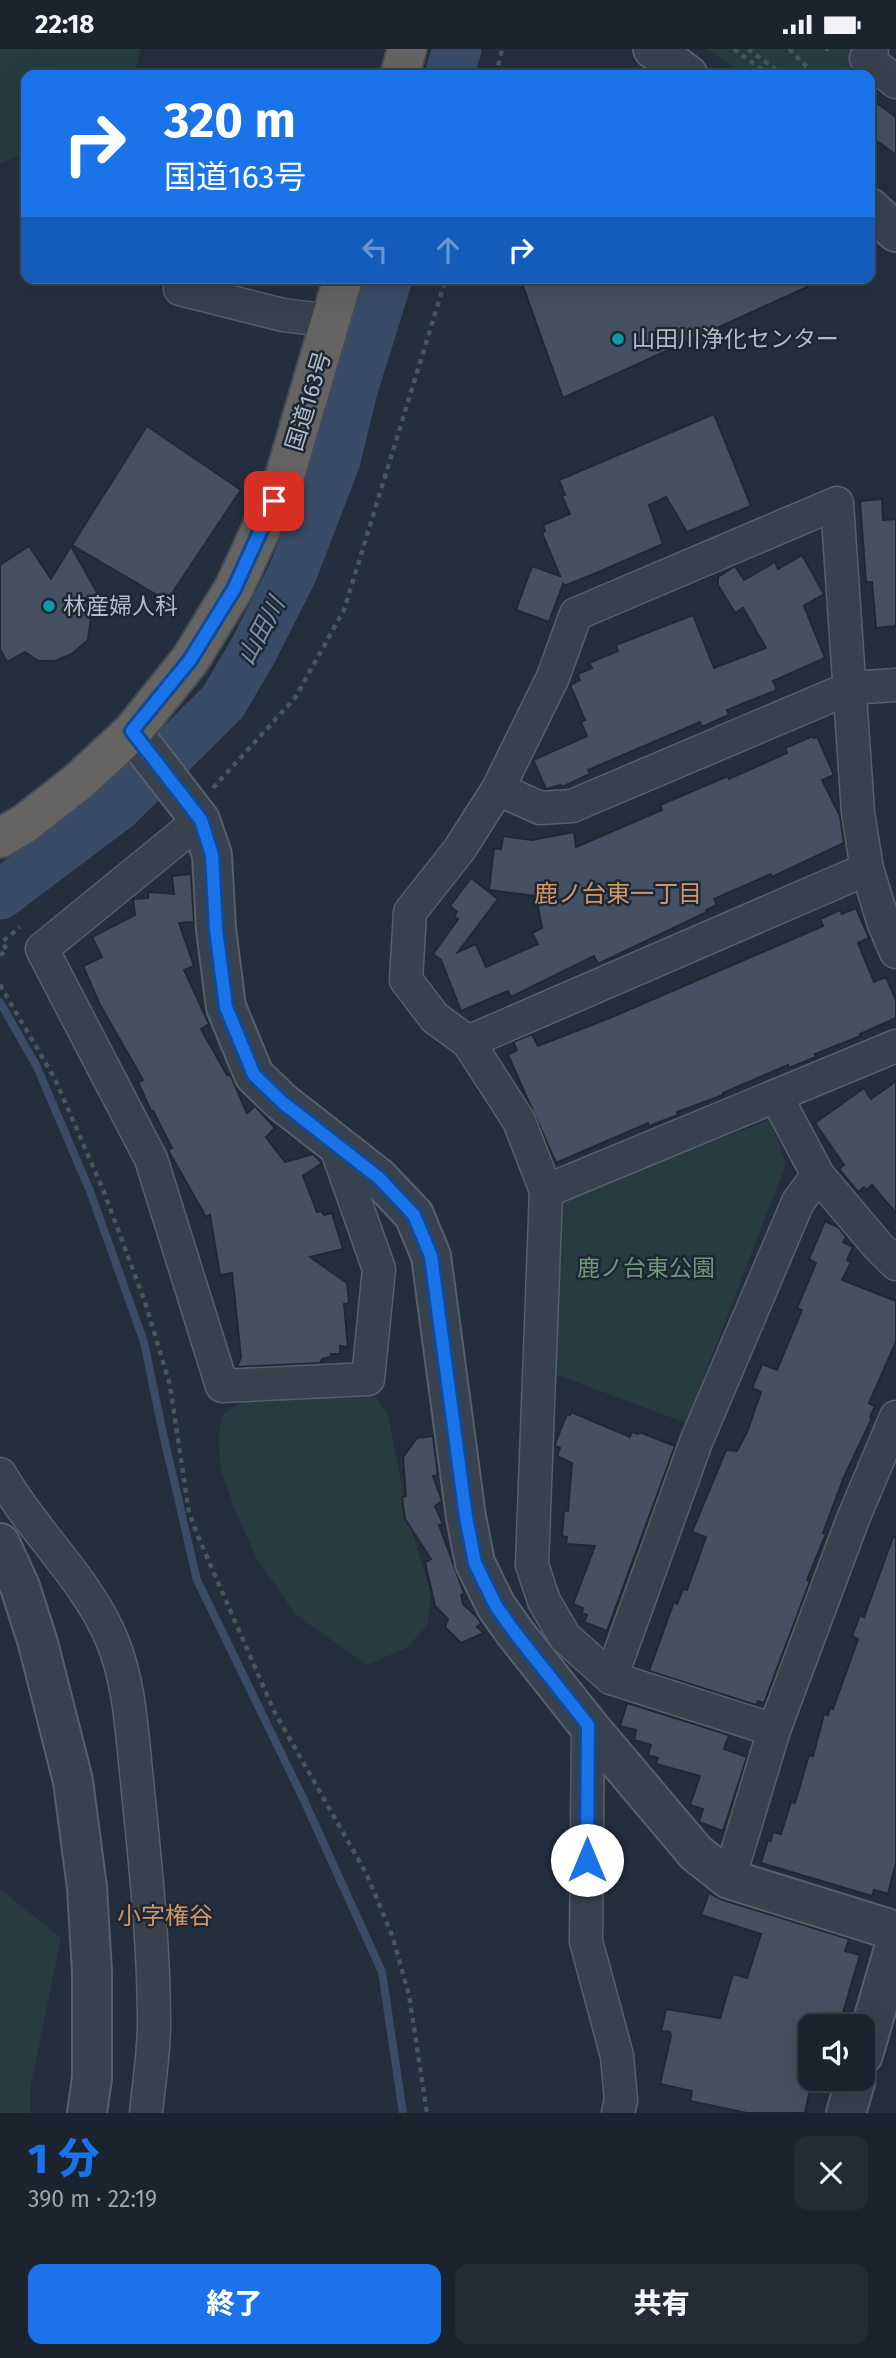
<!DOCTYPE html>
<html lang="ja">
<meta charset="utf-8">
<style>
body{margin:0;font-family:"Fira Sans","Noto Sans JP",sans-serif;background:#242b36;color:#f1f3f6;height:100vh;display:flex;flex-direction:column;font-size:26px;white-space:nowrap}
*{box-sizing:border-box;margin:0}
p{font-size:23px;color:#a0a4aa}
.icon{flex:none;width:38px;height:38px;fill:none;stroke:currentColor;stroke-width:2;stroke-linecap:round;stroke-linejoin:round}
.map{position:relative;height:2064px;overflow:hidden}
.panel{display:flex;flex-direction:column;background:#1b232e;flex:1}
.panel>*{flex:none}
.banner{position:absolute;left:21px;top:21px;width:854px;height:214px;border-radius:14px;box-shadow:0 7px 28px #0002,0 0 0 2px #39404a;background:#1a73e8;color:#fff;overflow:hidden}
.controls{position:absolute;left:798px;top:1965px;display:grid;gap:14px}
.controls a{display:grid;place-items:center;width:77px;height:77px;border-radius:14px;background:#1b232e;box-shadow:0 7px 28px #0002,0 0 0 2px #39404a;font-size:35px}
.pin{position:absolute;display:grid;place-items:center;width:60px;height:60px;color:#fff;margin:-30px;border-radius:14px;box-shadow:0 4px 10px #0006}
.me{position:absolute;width:77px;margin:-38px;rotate:0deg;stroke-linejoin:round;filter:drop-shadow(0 0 5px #0008)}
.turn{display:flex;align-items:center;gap:24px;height:147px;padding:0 28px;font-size:32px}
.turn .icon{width:91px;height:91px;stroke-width:2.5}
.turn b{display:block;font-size:49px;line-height:60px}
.lanes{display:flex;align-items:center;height:66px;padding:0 28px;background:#0003;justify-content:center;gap:35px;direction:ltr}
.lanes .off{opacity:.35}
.round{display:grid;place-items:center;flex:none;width:74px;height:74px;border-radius:14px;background:#242b36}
.summary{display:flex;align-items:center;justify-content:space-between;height:119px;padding:0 28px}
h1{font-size:42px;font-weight:800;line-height:52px;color:#1a73e8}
.cta{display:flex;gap:14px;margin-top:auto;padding:14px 28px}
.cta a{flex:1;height:80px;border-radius:14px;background:#1a73e8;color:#fff;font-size:28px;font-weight:800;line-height:80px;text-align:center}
.cta a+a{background:#242b36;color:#f1f3f6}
.status{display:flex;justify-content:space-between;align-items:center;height:49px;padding:0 35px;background:#1b232e;direction:ltr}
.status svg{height:19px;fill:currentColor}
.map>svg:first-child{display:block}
</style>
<div class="status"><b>22:18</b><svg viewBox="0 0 49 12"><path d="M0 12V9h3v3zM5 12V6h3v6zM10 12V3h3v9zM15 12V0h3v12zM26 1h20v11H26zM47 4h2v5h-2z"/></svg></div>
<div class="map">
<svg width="896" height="2064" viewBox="0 0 896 2064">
<rect width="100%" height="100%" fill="#242f3e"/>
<g fill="#263c3f">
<path d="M 0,0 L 141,0 L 134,26 L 26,26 L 26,103 L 0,115 Z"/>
<path d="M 707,0 L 865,0 L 847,26 L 744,26 Z"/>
<path d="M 770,1071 L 786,1115 L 686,1374 L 555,1325 L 551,1152 Z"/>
<path d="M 297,1347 L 376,1348 L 388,1366 L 408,1468 L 431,1545 L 427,1577 L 406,1599 L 367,1616 L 296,1566 L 257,1510 L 234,1459 L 220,1418 L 219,1385 L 223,1365 L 241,1353 Z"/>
<path d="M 0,1840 L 61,1889 L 30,2040 L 30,2064 L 0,2064 Z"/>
</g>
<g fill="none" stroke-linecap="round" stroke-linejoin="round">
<path stroke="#394c67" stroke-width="8" d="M 0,953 L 37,1018 L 90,1142 L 144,1293 L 162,1380 L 197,1531 L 302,1747 L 382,1923 L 403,2064"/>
<g stroke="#394c67" stroke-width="49">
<path d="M 449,26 L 457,0"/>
<path d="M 0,846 L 117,758 L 223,653 L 253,602 L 293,523 L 336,411 L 353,341 L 388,229"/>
</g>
</g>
<g fill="#455162" stroke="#1f2835" stroke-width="2">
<path d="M 870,49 L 896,68 L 896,106 L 870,87 Z"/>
<path d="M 520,229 L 827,229 L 563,349 Z"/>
<path d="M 714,365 L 751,457 L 687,483 L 666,448 L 649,456 L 663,495 L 594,525 L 564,537 L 563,535 L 549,573 L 516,561 L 532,517 L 560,527 L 542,484 L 545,482 L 543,476 L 570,465 L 562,447 L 565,446 L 559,431 Z"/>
<path d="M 147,377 L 241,441 L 167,552 L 72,496 Z"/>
<path d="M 882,450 L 883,471 L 896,470 L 896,577 L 876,579 L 872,533 L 866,533 L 860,452 Z"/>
<path d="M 29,497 L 51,530 L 71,497 L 103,554 L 92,560 L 88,591 L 72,605 L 55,612 L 38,612 L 25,603 L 7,613 L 0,600 L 0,516 Z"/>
<path d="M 802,506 L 824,545 L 804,557 L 825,609 L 773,632 L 777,641 L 727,661 L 729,666 L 702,678 L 700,673 L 588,721 L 590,725 L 562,738 L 561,736 L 546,740 L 533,711 L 587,687 L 581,673 L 585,671 L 570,636 L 580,631 L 577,625 L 592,619 L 589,614 L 618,602 L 616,596 L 693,566 L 714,619 L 766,599 L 743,559 L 735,564 L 718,536 L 718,528 L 735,517 L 744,531 L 775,513 L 778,520 Z"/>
<path d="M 813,687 L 814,689 L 817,687 L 834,726 L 822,731 L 840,767 L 844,794 L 772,828 L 771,825 L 714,850 L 717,856 L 706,861 L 707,863 L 598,915 L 594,907 L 511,948 L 508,942 L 461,962 L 441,911 L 433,905 L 458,870 L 454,868 L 457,863 L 450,857 L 471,829 L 498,850 L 458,903 L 476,895 L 486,918 L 538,895 L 532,884 L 542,879 L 536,847 L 489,841 L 494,799 L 501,800 L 503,787 L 532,791 L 574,783 L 576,798 L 662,761 L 660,756 L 728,727 L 729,730 L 787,704 L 785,699 Z"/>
<path d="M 191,825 L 194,873 L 179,874 L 194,917 L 184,921 L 209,975 L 201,980 L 227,1026 L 230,1025 L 247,1064 L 255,1057 L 275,1079 L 266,1088 L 285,1113 L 313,1105 L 322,1114 L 303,1127 L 317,1163 L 321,1162 L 324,1166 L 332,1164 L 343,1200 L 310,1208 L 347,1234 L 349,1254 L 344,1255 L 348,1298 L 340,1297 L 340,1305 L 331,1305 L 330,1308 L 322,1310 L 320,1314 L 237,1318 L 241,1308 L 232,1224 L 220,1226 L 210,1166 L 206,1168 L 168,1101 L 172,1099 L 153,1062 L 151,1062 L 138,1033 L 143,1031 L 100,956 L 83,917 L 102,908 L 92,888 L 135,866 L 133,850 L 148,849 L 148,843 L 174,845 L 172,827 Z"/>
<path d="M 856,859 L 869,889 L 858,894 L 874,933 L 886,928 L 896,951 L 896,969 L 860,985 L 861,987 L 815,1005 L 816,1008 L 789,1019 L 788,1016 L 723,1044 L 723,1046 L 677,1063 L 678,1066 L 649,1077 L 648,1074 L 556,1114 L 508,1006 L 517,1001 L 513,993 L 532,985 L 538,997 L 612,968 L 823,877 L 820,870 L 840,861 L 842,865 Z"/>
<path d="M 896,1032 L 896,1164 L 872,1136 L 867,1141 L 864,1138 L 858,1143 L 839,1120 L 844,1116 L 815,1074 L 864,1039 L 871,1050 Z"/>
<path d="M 825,1172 L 838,1178 L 846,1188 L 843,1193 L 853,1198 L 847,1211 L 851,1213 L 842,1231 L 896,1252 L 896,1293 L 869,1354 L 875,1357 L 870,1368 L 872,1369 L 844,1428 L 823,1484 L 826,1485 L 807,1531 L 810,1532 L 764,1654 L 758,1652 L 756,1656 L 649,1622 L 674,1553 L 677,1555 L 683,1540 L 687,1541 L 706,1488 L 692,1483 L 726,1401 L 737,1402 L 747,1383 L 761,1343 L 752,1339 L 762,1315 L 777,1321 L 802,1261 L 797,1259 L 816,1214 L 809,1210 Z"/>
<path d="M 571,1363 L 630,1388 L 632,1383 L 638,1385 L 639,1383 L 675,1397 L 607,1582 L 584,1573 L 587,1566 L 582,1564 L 583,1559 L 573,1555 L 595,1497 L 566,1495 L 567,1488 L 562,1487 L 564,1461 L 568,1462 L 572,1414 L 557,1407 L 560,1399 L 555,1397 L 555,1395 L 567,1365 L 570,1366 Z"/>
<path d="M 433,1387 L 438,1426 L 433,1427 L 442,1452 L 435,1457 L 443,1475 L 439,1476 L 464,1544 L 461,1546 L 463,1555 L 477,1568 L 481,1574 L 477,1578 L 484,1584 L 461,1594 L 445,1578 L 448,1570 L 435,1557 L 425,1513 L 431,1510 L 405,1470 L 402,1448 L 406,1447 L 403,1408 L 417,1389 Z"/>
<path d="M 893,1488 L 896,1488 L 896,1814 L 888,1845 L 874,1841 L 872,1847 L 761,1814 L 768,1791 L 771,1792 L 773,1783 L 781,1785 L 791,1753 L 795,1754 L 809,1706 L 813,1707 L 824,1665 L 828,1666 L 830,1659 L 833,1660 L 858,1590 L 852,1587 L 860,1566 L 864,1568 Z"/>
<path d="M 627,1654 L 729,1686 L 724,1700 L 747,1708 L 723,1782 L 699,1773 L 703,1760 L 690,1756 L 700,1727 L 656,1715 L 658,1709 L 648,1706 L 651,1696 L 634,1691 L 636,1681 L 620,1677 Z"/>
<path d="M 709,1844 L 723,1851 L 849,1890 L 845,1902 L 860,1906 L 842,1967 L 831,1964 L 827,1978 L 810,1978 L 810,2040 L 805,2064 L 747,2064 L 690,2052 L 692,2042 L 660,2035 L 671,1987 L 670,1983 L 661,1982 L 666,1960 L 720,1969 L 733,1925 L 747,1929 L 761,1885 L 701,1866 Z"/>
</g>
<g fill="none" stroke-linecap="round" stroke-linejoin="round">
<defs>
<g id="minor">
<path d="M 872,0 L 866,9 L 896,33"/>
<path d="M 182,229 L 180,240 L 283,266 L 332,272"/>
<path d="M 498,740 L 553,628 L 576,565 L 837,454 L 858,764 L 867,820 L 884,875 L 896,903"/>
<path d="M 200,771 L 42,900 L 151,1110 L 222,1337 L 368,1330 L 379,1220 L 334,1093"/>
<path d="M 468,993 L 867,820"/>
<path d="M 776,1047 L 818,1126 L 878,1197 L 896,1215"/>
<path d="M 546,1142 L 896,997"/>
<path d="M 0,1425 C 33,1483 87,1530 112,1591 C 130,1634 132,1686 137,1732 C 145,1812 154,1894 154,1974 C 154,2004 149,2034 146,2064"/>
<path d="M 611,1629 L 696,1393 L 798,1153 L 818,1126"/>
<path d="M 588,1676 L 586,1892 L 617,2007 L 621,2051 L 618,2064"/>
<path d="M 774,1681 L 611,1629 L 565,1588 L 544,1552 L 532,1516 L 546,1142 L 519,1072 L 468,993 L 435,969 L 406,931 L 410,863 L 459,801 L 498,740 L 540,759 L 572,757 L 850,639 L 896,636"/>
<path d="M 729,1830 L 774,1681 L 853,1470 L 896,1368"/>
</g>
<g id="tertiary">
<path d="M 653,0 L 688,26"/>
<path d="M 870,159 L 896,183"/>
<path d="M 132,683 L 200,771 L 212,806 L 216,880 L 226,958 L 254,1026 L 282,1053 L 379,1129 L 414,1166 L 431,1207 L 466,1468 L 475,1514 L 496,1557 L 516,1585 L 588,1676 L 696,1804 L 729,1830 L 896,1882"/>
<path d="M 0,1494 L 20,1538 L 38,1594 L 73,1732 L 87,1839 L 92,1923 L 92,2029 L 87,2064"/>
<path d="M 863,2006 L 896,1893"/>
<path d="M 846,2064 L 856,2030"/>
</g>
<g id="trunk">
<path d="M 400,26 L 407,0"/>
<path d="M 0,789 L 24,775 L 78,733 L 132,683 L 190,611 L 234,539 L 284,430 L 343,229"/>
</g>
</defs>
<use href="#minor" stroke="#565f6c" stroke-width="35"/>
<use href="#tertiary" stroke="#565f6c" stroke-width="42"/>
<use href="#trunk" stroke="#434c59" stroke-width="42"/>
<g stroke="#44595c" stroke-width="4.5" stroke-dasharray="5 5" stroke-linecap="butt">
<path d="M 734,0 L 769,26"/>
<path d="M 748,0 L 783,26"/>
<path d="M 789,0 L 815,26"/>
<path d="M 825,0 L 829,0"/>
<path d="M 496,26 L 502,0"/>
<path d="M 213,739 L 295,649 L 344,561 L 446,229"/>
<path d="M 0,906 L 7,901 L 2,893 L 20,878"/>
<path d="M 0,936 L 55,1030 L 104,1143 L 145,1253 L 170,1336 L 189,1464 L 200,1492 L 274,1662 L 366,1824 L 392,1886 L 409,1946 L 427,2064"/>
</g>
<use href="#minor" stroke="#38414e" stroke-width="32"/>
<use href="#tertiary" stroke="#38414e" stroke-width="38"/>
<use href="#trunk" stroke="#656462" stroke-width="38"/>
</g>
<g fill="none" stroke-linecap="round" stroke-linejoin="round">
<defs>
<path id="route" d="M 274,452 L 234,540 L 190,611 L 132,682 L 201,771 L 212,806 L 216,880 L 226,958 L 254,1026 L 282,1053 L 379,1129 L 414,1166 L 431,1207 L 466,1468 L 475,1514 L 496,1557 L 516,1585 L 588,1676 L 587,1811"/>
</defs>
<use href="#route" stroke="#114b97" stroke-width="18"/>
<use href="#route" stroke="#1a73e8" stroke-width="12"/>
</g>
<g fill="#0f9aa8" stroke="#1d2633" stroke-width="2.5">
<circle cx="618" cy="290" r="7"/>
<circle cx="49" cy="557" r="7"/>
</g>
<g text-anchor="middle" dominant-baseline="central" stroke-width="5" stroke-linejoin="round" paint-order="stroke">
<g font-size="23" fill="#b4bcc9" stroke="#1d2633" text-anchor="start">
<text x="632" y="290">山田川浄化センター</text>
<text x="63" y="557">林産婦人科</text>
</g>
<g font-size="23" fill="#b4bcc9" stroke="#1d2633">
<text transform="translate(308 352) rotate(-73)">国道163号</text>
</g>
<g font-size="23" fill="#6b9a76" stroke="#1d2633">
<text x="646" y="1219">鹿ノ台東公園</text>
</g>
<g font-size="24" font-style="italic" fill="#7c92b1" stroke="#1d2633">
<text transform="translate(261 582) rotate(-62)">山田川</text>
</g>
<g font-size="24" fill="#d59563" stroke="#1d2633">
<text x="618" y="845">鹿ノ台東一丁目</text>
<text x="165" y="1867">小字権谷</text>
</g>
</g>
</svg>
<div class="controls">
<a><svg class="icon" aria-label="sound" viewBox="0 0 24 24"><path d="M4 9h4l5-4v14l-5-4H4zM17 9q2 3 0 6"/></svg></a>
</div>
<div class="pin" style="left:274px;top:452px;background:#d93025"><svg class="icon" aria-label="arrive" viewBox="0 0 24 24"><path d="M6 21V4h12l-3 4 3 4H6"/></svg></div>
<svg class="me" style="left:587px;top:1811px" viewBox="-20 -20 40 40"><circle r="19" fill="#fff"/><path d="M0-13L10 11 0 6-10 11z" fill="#1a73e8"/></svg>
<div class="banner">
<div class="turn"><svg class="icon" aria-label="right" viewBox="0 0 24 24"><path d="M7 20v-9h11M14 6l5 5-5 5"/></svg><div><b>320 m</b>国道163号</div></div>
<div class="lanes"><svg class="icon off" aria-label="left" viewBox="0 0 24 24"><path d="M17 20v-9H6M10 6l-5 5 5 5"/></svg><svg class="icon off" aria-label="ahead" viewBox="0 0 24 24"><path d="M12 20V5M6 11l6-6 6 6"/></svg><svg class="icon" aria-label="right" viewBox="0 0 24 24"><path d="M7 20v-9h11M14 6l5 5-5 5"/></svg></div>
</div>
</div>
<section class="panel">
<div class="summary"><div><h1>1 分</h1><p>390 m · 22:19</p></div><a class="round"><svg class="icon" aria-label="close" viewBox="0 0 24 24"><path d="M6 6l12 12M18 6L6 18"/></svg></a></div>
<div class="cta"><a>終了</a><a>共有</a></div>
</section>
